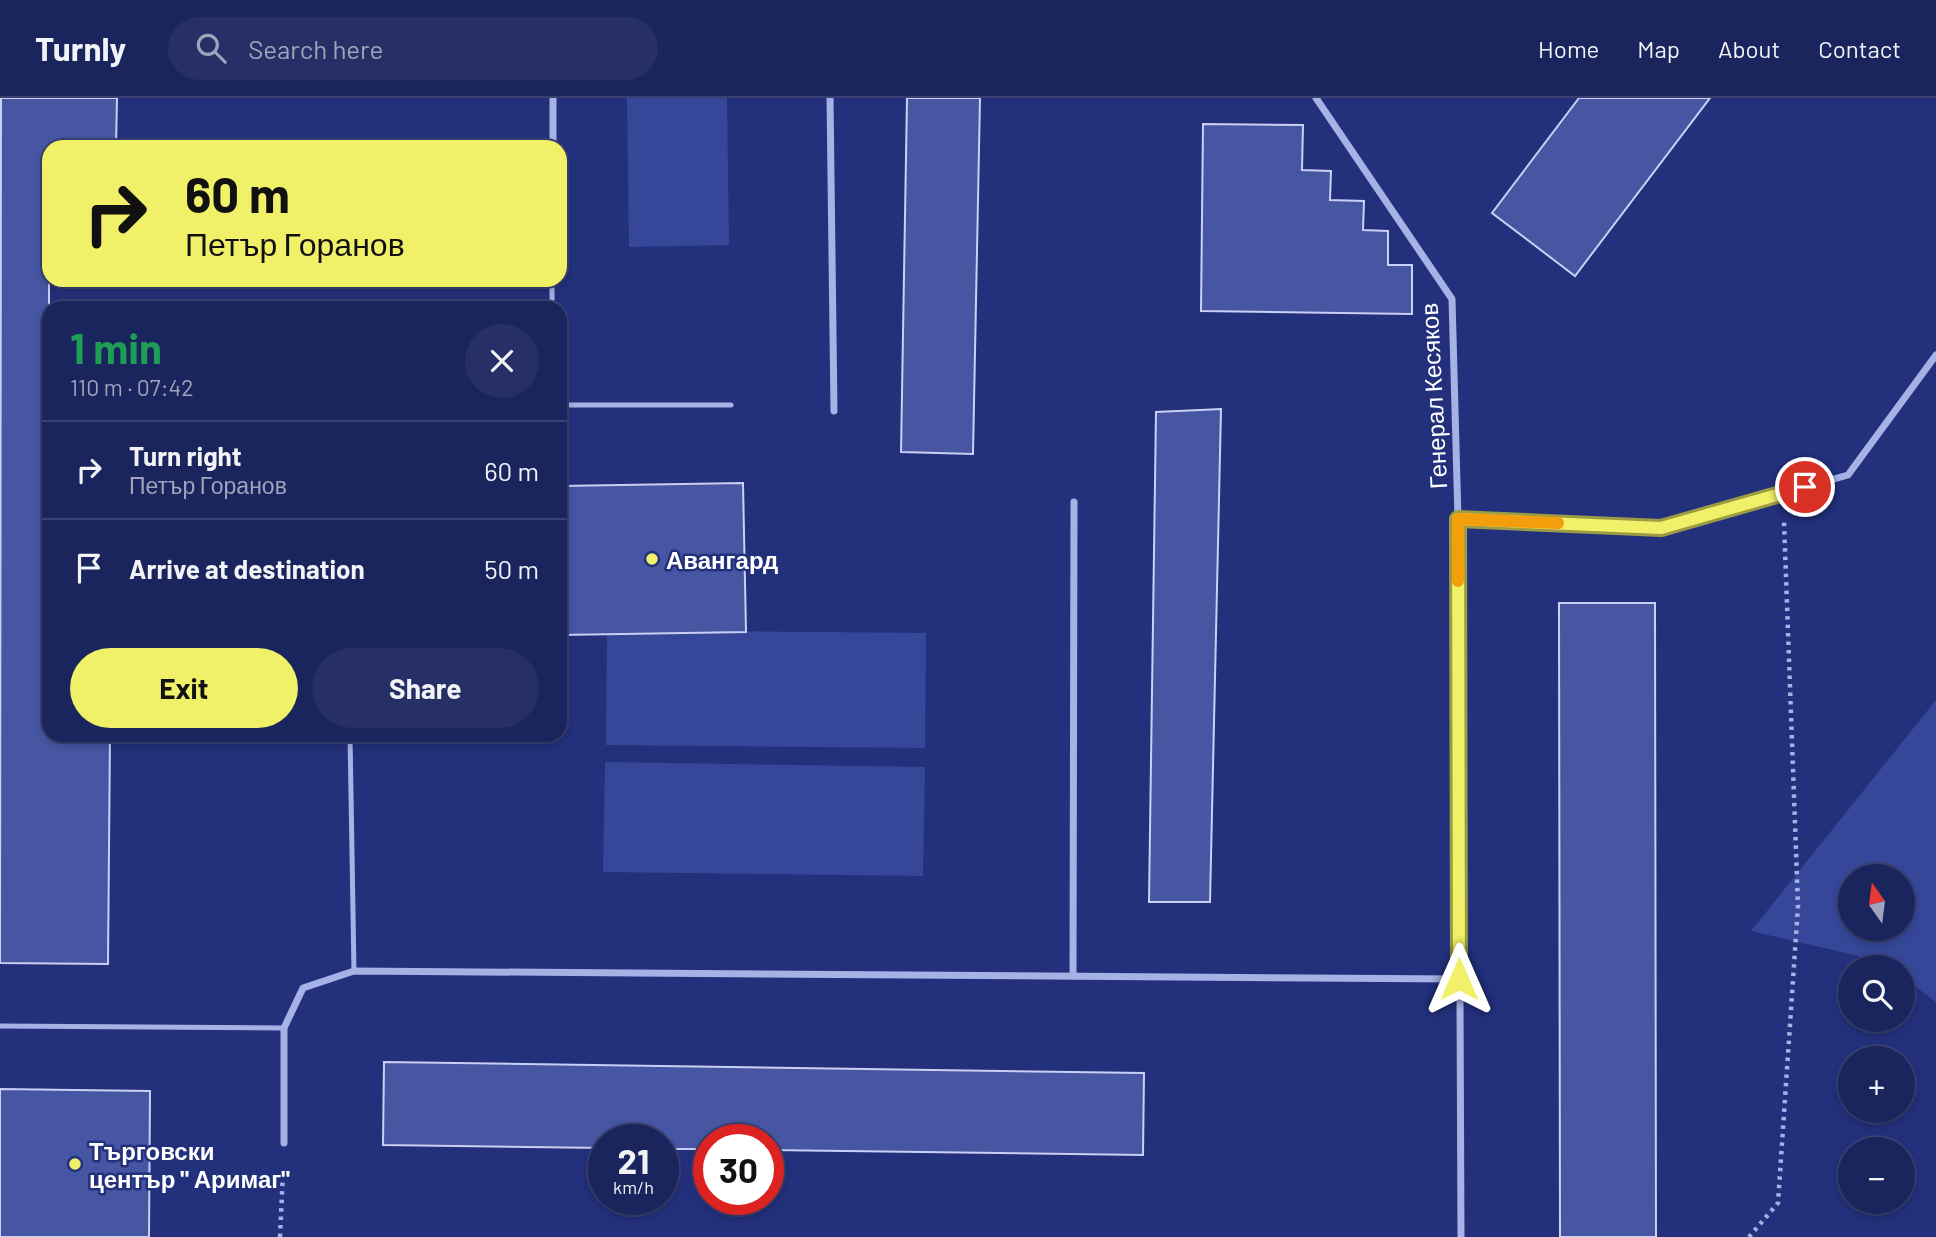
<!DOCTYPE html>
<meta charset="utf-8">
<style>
body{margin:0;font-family:Barlow,sans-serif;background:#273066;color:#f1f3f6;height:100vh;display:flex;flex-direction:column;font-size:26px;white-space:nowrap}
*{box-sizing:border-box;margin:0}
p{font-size:23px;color:#9fa4bc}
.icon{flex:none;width:38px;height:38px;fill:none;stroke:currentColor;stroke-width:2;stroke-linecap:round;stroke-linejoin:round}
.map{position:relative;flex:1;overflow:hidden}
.panel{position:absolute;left:42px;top:203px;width:525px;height:441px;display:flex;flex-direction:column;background:#1a245d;border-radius:21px;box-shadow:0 4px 10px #0003,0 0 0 2px #384172}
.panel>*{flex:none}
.hud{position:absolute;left:42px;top:42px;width:525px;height:147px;border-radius:21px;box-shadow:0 4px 10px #0003,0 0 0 2px #384172;background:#f0f069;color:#111;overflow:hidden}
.needle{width:46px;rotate:346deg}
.tools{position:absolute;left:1838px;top:766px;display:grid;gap:14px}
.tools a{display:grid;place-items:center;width:77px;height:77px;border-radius:50%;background:#1a245d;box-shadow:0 4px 10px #0003,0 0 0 2px #384172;font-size:35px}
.speed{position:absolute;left:588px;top:1026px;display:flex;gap:14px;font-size:35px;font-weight:700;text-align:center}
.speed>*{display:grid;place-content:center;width:91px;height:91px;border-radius:50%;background:#1a245d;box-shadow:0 4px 10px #0003,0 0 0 2px #384172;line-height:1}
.speed small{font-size:18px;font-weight:400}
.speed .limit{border:10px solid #d22;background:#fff;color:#111}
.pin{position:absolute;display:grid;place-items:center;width:60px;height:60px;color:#fff;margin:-30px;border:4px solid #fff;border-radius:50%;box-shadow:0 2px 7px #0007}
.me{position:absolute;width:77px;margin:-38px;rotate:0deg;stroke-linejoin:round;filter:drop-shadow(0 0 5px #0008)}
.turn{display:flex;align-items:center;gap:24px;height:147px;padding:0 28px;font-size:32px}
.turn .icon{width:91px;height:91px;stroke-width:2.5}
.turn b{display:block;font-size:49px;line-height:60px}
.round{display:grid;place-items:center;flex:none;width:74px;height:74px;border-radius:37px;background:#273066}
.headline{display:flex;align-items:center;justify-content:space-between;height:119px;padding:0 28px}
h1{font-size:42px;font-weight:700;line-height:52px;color:#1e9e55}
.action{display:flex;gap:14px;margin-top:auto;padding:14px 28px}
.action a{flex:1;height:80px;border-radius:42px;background:#f0f069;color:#111;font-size:28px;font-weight:700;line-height:80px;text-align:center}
.action a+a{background:#273066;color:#f1f3f6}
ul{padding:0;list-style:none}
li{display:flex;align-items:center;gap:21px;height:98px;padding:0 28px;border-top:2px solid #384172}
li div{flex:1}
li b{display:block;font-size:26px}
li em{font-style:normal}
header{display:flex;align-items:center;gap:42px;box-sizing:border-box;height:98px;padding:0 35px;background:#1a245d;border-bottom:2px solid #384172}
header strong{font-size:33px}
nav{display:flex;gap:38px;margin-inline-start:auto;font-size:24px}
.search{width:490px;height:63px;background:#273066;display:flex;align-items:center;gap:18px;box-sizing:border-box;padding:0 24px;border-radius:38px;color:#9fa4bc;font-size:26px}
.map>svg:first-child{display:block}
</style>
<header>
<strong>Turnly</strong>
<div class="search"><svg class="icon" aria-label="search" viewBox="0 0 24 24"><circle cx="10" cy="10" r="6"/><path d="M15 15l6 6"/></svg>Search here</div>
<nav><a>Home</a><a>Map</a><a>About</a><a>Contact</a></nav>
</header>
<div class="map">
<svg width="1936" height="1139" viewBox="0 0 1936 1139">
<rect width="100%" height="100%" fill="#23307c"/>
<g fill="#364799" fill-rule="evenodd">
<path d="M 627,0 L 727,0 L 729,147 L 629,149 Z"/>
<path d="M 607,532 L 926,535 L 925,650 L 606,647 Z"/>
<path d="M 1936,602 L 1936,904 L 1902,879 L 1902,870 L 1889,870 L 1880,863 L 1751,833 ZM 1850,779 L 1902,779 L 1902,831 L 1850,831 Z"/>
<path d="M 605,664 L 925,669 L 923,778 L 603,774 Z"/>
</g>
<g fill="#4756a3" stroke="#c9d0f4" stroke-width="2">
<path d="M 1,0 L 117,0 L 116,49 L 49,49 L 49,637 L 110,637 L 108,866 L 0,865 Z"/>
<path d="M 907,0 L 980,0 L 973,356 L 901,354 Z"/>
<path d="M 1579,0 L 1710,0 L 1575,178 L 1492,115 Z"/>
<path d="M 1203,26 L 1303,27 L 1302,72 L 1331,73 L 1330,102 L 1364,103 L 1363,132 L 1388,133 L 1388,167 L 1412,167 L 1412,216 L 1201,213 Z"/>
<path d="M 1221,311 L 1210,804 L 1149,804 L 1156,314 Z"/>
<path d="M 743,385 L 746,534 L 560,537 L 560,388 Z"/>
<path d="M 1559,505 L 1655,505 L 1656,1139 L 1560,1139 Z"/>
<path d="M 384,964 L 1144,975 L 1143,1057 L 768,1052 L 768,1041 L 709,1041 L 709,1051 L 663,1051 L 663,1041 L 604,1041 L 604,1050 L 383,1047 Z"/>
<path d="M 0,991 L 150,993 L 149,1139 L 0,1139 Z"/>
</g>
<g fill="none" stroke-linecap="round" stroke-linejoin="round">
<g stroke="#a6b1e5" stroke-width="4.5" stroke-dasharray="3.5 5" stroke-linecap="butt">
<path d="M 280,1139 L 283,1073"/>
<path d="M 1749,1139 L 1778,1105 L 1798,808 L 1784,424"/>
</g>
<g stroke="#a6b1e5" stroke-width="5">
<path d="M 552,210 L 552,182"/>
<path d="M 560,307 L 731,307"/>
<path d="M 350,637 L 354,873"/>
<path d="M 0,928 L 284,930"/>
</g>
<g stroke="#a6b1e5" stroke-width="7">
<path d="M 830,0 L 834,313"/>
<path d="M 1316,0 L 1452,201 L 1458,421 L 1461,1139"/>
<path d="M 553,49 L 553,0"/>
<path d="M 1458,421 L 1661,430 L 1848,377 L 1936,257"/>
<path d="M 1073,878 L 1074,404"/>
<path d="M 284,1045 L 284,930 L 303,890 L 354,873 L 1459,881"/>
</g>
</g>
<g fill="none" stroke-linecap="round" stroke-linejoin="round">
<defs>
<path id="route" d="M 1459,881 L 1458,421 L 1661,430 L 1805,389"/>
</defs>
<use href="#route" stroke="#9c9c44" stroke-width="18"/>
<use href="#route" stroke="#f0f069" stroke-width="12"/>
<path stroke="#f59e0b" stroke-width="12" d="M 1458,483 L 1458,421 L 1558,425"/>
</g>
<g fill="#f0f069" stroke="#23307c" stroke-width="2.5">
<circle cx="652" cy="461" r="7"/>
<circle cx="75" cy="1066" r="7"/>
</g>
<g text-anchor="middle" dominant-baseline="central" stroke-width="5" stroke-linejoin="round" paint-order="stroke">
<g font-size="24" fill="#fff" stroke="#23307c">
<text transform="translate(1433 298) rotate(-93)">Генерал Кесяков</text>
</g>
<g font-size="24" font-weight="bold" fill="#fff" stroke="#23307c" text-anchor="start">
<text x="666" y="461">Авангард</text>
<text x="89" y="1052">Търговски<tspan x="89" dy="28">център " Аримаг"</tspan></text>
</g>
</g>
</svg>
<div class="tools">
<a><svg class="needle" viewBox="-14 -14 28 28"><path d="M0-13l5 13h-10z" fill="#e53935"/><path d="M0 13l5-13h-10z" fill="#9fa4bc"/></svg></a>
<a><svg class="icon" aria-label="search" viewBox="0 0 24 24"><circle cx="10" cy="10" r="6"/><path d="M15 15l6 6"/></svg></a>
<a>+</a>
<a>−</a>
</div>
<div class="speed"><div>21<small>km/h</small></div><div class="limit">30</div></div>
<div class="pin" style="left:1805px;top:389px;background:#d93025"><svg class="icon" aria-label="arrive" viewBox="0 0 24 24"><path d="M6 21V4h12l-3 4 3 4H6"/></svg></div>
<svg class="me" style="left:1459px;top:881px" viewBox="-20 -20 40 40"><path d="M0-17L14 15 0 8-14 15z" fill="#f0f069" stroke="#fff" stroke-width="4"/></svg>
<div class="hud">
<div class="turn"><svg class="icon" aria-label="right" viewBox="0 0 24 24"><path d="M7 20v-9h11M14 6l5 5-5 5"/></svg><div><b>60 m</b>Петър Горанов</div></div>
</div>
<section class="panel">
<div class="headline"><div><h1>1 min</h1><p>110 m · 07:42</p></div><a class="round"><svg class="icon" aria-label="close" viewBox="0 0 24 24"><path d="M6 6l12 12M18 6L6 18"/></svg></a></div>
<ul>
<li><svg class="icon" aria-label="right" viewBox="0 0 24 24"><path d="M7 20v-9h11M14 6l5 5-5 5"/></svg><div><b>Turn right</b><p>Петър Горанов</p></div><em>60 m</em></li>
<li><svg class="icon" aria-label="arrive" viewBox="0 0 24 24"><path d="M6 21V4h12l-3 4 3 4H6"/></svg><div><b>Arrive at destination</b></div><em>50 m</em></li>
</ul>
<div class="action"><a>Exit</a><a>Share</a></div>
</section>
</div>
